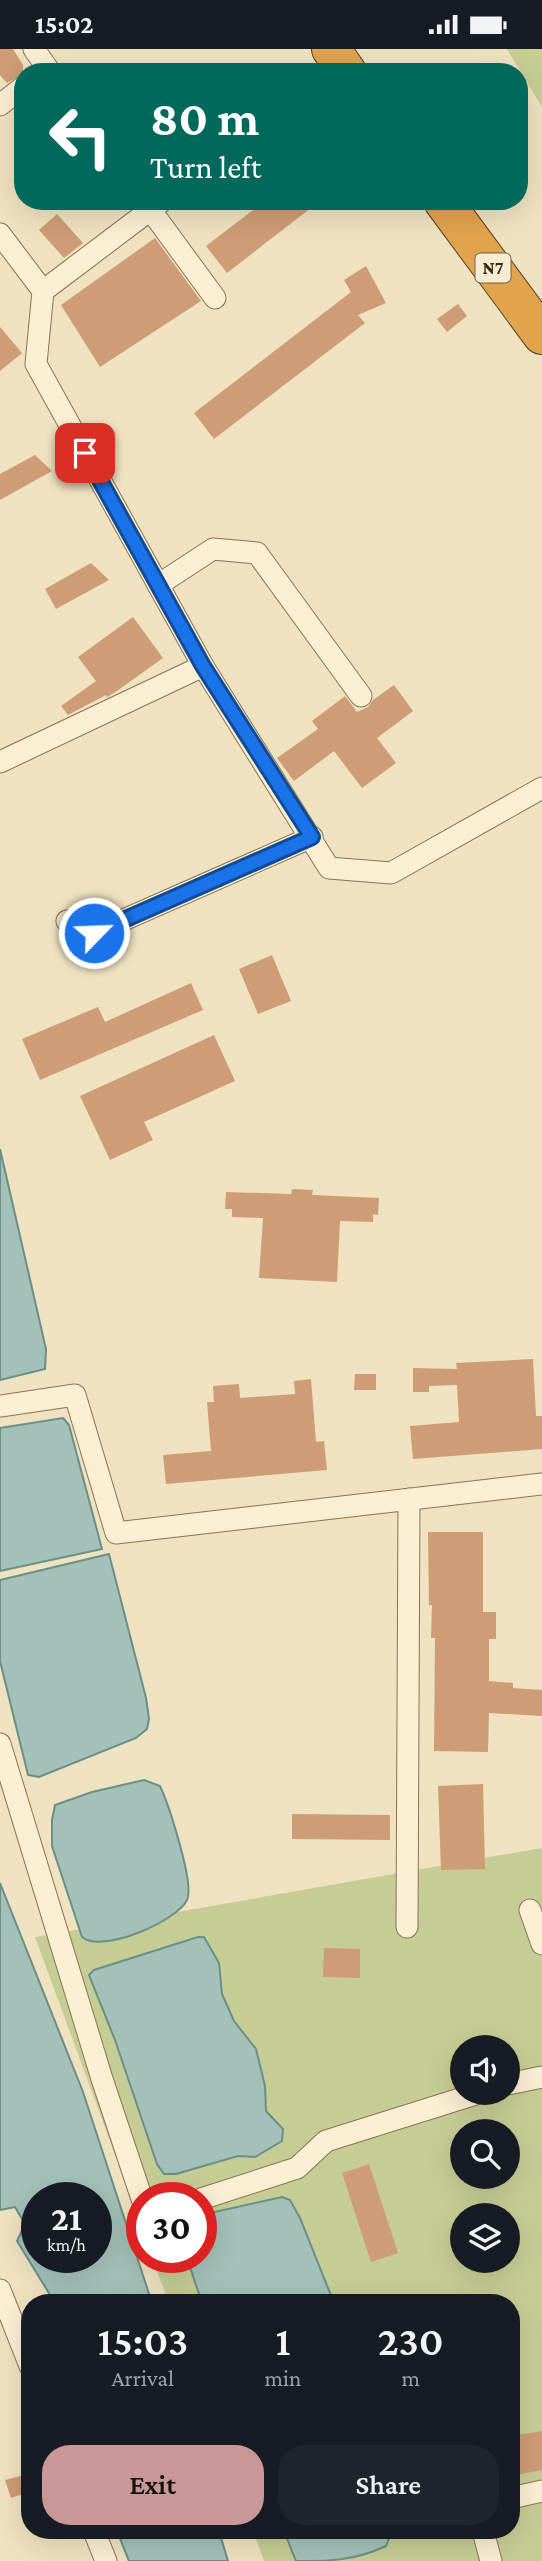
<!DOCTYPE html>
<style>
body{margin:0;font-family:"Crimson Pro",serif;background:#20242c;color:#f1f3f6;height:100vh;display:flex;flex-direction:column;font-size:26px;white-space:nowrap}
*{box-sizing:border-box;margin:0}
p{font-size:23px;color:#9ea1a6}
.icon{flex:none;width:38px;height:38px;fill:none;stroke:currentColor;stroke-width:2;stroke-linecap:round;stroke-linejoin:round}
.map{position:relative;flex:1;overflow:hidden}
.side{position:absolute;left:21px;top:2245px;width:499px;height:245px;display:flex;flex-direction:column;background:#171b24;border-radius:28px;box-shadow:0 7px 28px #0002}
.side>*{flex:none}
.hud{position:absolute;left:14px;top:14px;width:514px;height:147px;border-radius:28px;box-shadow:0 7px 28px #0002;background:#00695c;color:#fff;overflow:hidden}
.fabs{position:absolute;left:450px;top:1986px;display:grid;gap:14px}
.fabs a{display:grid;place-items:center;width:70px;height:70px;border-radius:50%;background:#171b24;box-shadow:0 7px 28px #0002;font-size:35px}
.speed{position:absolute;left:21px;top:2133px;display:flex;gap:14px;font-size:35px;font-weight:700;text-align:center}
.speed>*{display:grid;place-content:center;width:91px;height:91px;border-radius:50%;background:#171b24;box-shadow:0 7px 28px #0002;line-height:1}
.speed small{font-size:18px;font-weight:400}
.speed .limit{border:10px solid #d22;background:#fff;color:#111}
.pin{position:absolute;display:grid;place-items:center;width:60px;height:60px;color:#fff;margin:-30px;border-radius:14px;box-shadow:0 4px 10px #0006}
.me{position:absolute;width:77px;margin:-38px;rotate:66deg;stroke-linejoin:round;filter:drop-shadow(0 0 5px #0008)}
.turn{display:flex;align-items:center;gap:24px;height:147px;padding:0 21px;font-size:32px}
.turn .icon{width:91px;height:91px;stroke-width:2.5}
.turn b{display:block;font-size:49px;line-height:60px}
.eta{display:flex;justify-content:space-evenly;align-items:center;height:119px;text-align:center}
.eta b{font-size:42px;font-weight:600;line-height:49px}
.cta{display:flex;gap:14px;margin-top:auto;padding:14px 21px}
.cta a{flex:1;height:80px;border-radius:28px;background:#c99798;color:#111;font-size:28px;font-weight:600;line-height:80px;text-align:center}
.cta a+a{background:#20242c;color:#f1f3f6}
.status{display:flex;justify-content:space-between;align-items:center;height:49px;padding:0 35px;background:#171b24;direction:ltr}
.status svg{height:19px;fill:currentColor}
.map>svg:first-child{display:block}
</style>
<div class="status"><b>15:02</b><svg viewBox="0 0 49 12"><path d="M0 12V9h3v3zM5 12V6h3v6zM10 12V3h3v9zM15 12V0h3v12zM26 1h20v11H26zM47 4h2v5h-2z"/></svg></div>
<div class="map">
<svg width="542" height="2512" viewBox="0 0 542 2512">
<rect width="100%" height="100%" fill="#efe2c0"/>
<g fill="#c6cd94" fill-rule="evenodd">
<path d="M 507,0 L 542,0 L 542,58 Z"/>
<path d="M 542,1799 L 542,2512 L 264,2512 L 253,2482 L 511,2482 L 511,2254 L 169,2254 L 152,2209 L 201,2208 L 201,2149 L 142,2149 L 142,2179 L 35,1888 ZM 462,1998 L 508,1998 L 508,2044 L 462,2044 ZM 462,2082 L 508,2082 L 508,2128 L 462,2128 ZM 462,2166 L 508,2166 L 508,2212 L 462,2212 Z"/>
</g>
<g fill="#a3c1b9" stroke="#6a8f87" stroke-width="2" fill-rule="evenodd">
<path d="M 0,1100 L 46,1300 L 45,1320 L 0,1331 Z"/>
<path d="M 63,1369 L 69,1376 L 102,1500 L 0,1522 L 0,1379 Z"/>
<path d="M 109,1505 L 146,1649 L 149,1670 L 147,1680 L 136,1689 L 39,1728 L 28,1726 L 0,1612 L 0,1531 Z"/>
<path d="M 144,1731 L 160,1737 C 168,1754 195,1835 187,1851 C 177,1872 102,1905 82,1888 L 52,1797 L 52,1771 L 55,1756 L 92,1743 Z"/>
<path d="M 0,1834 L 83,2043 L 152,2254 L 55,2254 L 17,2192 L 25,2175 L 15,2158 L 0,2161 ZM 96,2149 L 96,2208 L 37,2208 L 37,2149 Z"/>
<path d="M 198,1888 L 204,1888 L 219,1914 L 222,1945 L 234,1972 L 256,2000 L 265,2037 L 266,2062 L 283,2080 L 282,2092 L 255,2108 L 238,2107 L 176,2125 L 164,2125 L 157,2115 L 115,1991 L 89,1926 L 94,1921 Z"/>
<path d="M 282,2148 L 290,2151 L 300,2169 L 334,2254 L 202,2254 L 187,2209 L 201,2208 L 201,2166 Z"/>
<path d="M 117,2482 L 219,2482 L 228,2512 L 129,2512 Z"/>
<path d="M 284,2482 L 392,2482 L 386,2497 C 354,2512 330,2512 296,2512 Z"/>
</g>
<g fill="#ce9c75">
<path d="M 0,0 L 13,0 L 23,16 L 23,25 L 7,34 L 0,26 Z"/>
<path d="M 265,152 L 320,152 L 227,224 L 206,197 Z"/>
<path d="M 57,165 L 83,194 L 64,209 L 39,181 Z"/>
<path d="M 155,189 L 201,252 L 100,318 L 61,256 Z"/>
<path d="M 366,217 L 386,254 L 358,266 L 365,274 L 214,390 L 194,364 L 351,243 L 344,231 Z"/>
<path d="M 458,255 L 467,267 L 447,283 L 437,270 Z"/>
<path d="M 0,278 L 22,304 L 0,322 Z"/>
<path d="M 35,406 L 52,422 L 0,451 L 0,425 Z"/>
<path d="M 91,514 L 109,531 L 56,560 L 45,540 Z"/>
<path d="M 133,568 L 163,609 L 114,644 L 107,648 L 106,646 L 68,666 L 61,657 L 96,632 L 78,608 Z"/>
<path d="M 394,636 L 413,662 L 377,689 L 396,714 L 362,739 L 334,702 L 294,732 L 277,709 L 318,680 L 312,672 L 345,647 L 357,663 L 368,658 L 373,651 Z"/>
<path d="M 272,906 L 291,952 L 258,965 L 239,920 Z"/>
<path d="M 191,934 L 203,961 L 40,1031 L 22,990 L 98,958 L 105,973 Z"/>
<path d="M 214,986 L 235,1032 L 144,1073 L 153,1091 L 110,1111 L 80,1047 Z"/>
<path d="M 292,1140 L 313,1141 L 312,1146 L 379,1149 L 378,1166 L 373,1165 L 373,1173 L 340,1172 L 337,1233 L 259,1229 L 263,1169 L 232,1168 L 232,1160 L 225,1160 L 226,1143 L 291,1145 Z"/>
<path d="M 533,1310 L 536,1367 L 542,1367 L 542,1400 L 413,1410 L 410,1377 L 459,1373 L 457,1336 L 429,1337 L 429,1343 L 413,1343 L 413,1319 L 457,1320 L 456,1314 Z"/>
<path d="M 355,1325 L 376,1325 L 376,1341 L 354,1341 Z"/>
<path d="M 311,1330 L 316,1393 L 324,1392 L 327,1421 L 166,1435 L 163,1406 L 211,1402 L 207,1353 L 214,1353 L 213,1337 L 239,1335 L 240,1349 L 295,1345 L 294,1332 Z"/>
<path d="M 428,1483 L 483,1483 L 483,1563 L 496,1563 L 496,1590 L 489,1590 L 489,1632 L 513,1634 L 513,1639 L 542,1641 L 542,1667 L 489,1664 L 488,1703 L 434,1702 L 435,1589 L 431,1589 L 432,1556 L 429,1556 Z"/>
<path d="M 483,1735 L 485,1820 L 441,1821 L 438,1737 Z"/>
<path d="M 292,1765 L 390,1766 L 390,1791 L 292,1790 Z"/>
<path d="M 324,1899 L 360,1900 L 360,1929 L 323,1928 Z"/>
<path d="M 369,2115 L 398,2204 L 371,2213 L 342,2124 Z"/>
<path d="M 542,2382 L 542,2421 L 511,2427 L 511,2387 Z"/>
<path d="M 24,2426 L 29,2443 L 11,2449 L 5,2431 Z"/>
</g>
<g fill="none" stroke-linecap="round" stroke-linejoin="round">
<defs>
<g id="street">
<path d="M 34,0 L 50,23"/>
<path d="M 0,56 L 23,38"/>
<path d="M 144,152 L 215,249"/>
<path d="M 0,185 L 43,242 L 36,315 L 203,617 L 329,819 L 391,824 L 542,739"/>
<path d="M 43,242 L 162,152"/>
<path d="M 158,536 L 213,500 L 257,504 L 361,647"/>
<path d="M 0,713 L 203,617"/>
<path d="M 67,872 L 94,884 L 312,788"/>
<path d="M 0,1357 L 75,1346 L 116,1484 L 542,1435"/>
<path d="M 0,1695 L 102,2030 L 142,2150"/>
<path d="M 530,1861 L 542,1895"/>
<path d="M 407,1878 L 409,1450"/>
<path d="M 508,2035 L 542,2028"/>
<path d="M 201,2150 L 297,2119 L 326,2092 L 479,2044"/>
<path d="M 0,2241 L 30,2317"/>
<path d="M 511,2449 L 542,2442"/>
<path d="M 94,2482 L 106,2512"/>
<path d="M 483,2482 L 491,2512"/>
</g>
<g id="highway">
<path d="M 331,0 L 347,23"/>
<path d="M 443,152 L 542,286"/>
</g>
</defs>
<use href="#street" stroke="#897257" stroke-width="23"/>
<use href="#highway" stroke="#56402c" stroke-width="40"/>
<use href="#street" stroke="#faefd3" stroke-width="21"/>
<use href="#highway" stroke="#e2a34d" stroke-width="38"/>
</g>
<g fill="none" stroke-linecap="round" stroke-linejoin="round">
<defs>
<path id="route" d="M 85,404 L 203,617 L 312,788 L 94,884"/>
</defs>
<use href="#route" stroke="#114b97" stroke-width="18"/>
<use href="#route" stroke="#1a73e8" stroke-width="12"/>
</g>
<g text-anchor="middle" dominant-baseline="central" stroke-width="5" stroke-linejoin="round" paint-order="stroke">
<rect fill="#f6ecd0" stroke="#716452" stroke-width="2" x="475.5" y="204.5" width="35" height="29" rx="5"/>
<g font-size="18" font-weight="bold" fill="#382a1c">
<text x="493" y="219">N7</text>
</g>
</g>
</svg>
<div class="fabs">
<a><svg class="icon" aria-label="sound" viewBox="0 0 24 24"><path d="M4 9h4l5-4v14l-5-4H4zM17 9q2 3 0 6"/></svg></a>
<a><svg class="icon" aria-label="search" viewBox="0 0 24 24"><circle cx="10" cy="10" r="6"/><path d="M15 15l6 6"/></svg></a>
<a><svg class="icon" aria-label="layers" viewBox="0 0 24 24"><path d="M12 4l9 5-9 5-9-5zM3 14l9 5 9-5"/></svg></a>
</div>
<div class="speed"><div>21<small>km/h</small></div><div class="limit">30</div></div>
<div class="pin" style="left:85px;top:404px;background:#d93025"><svg class="icon" aria-label="arrive" viewBox="0 0 24 24"><path d="M6 21V4h12l-3 4 3 4H6"/></svg></div>
<svg class="me" style="left:94px;top:884px" viewBox="-20 -20 40 40"><circle r="17" fill="#1a73e8" stroke="#fff" stroke-width="3"/><path d="M0-11L8 9 0 5-8 9z" fill="#fff"/></svg>
<div class="hud">
<div class="turn"><svg class="icon" aria-label="left" viewBox="0 0 24 24"><path d="M17 20v-9H6M10 6l-5 5 5 5"/></svg><div><b>80 m</b>Turn left</div></div>
</div>
<section class="side">
<div class="eta">
<div><b>15:03</b><p>Arrival</p></div>
<div><b>1</b><p>min</p></div>
<div><b>230</b><p>m</p></div>
</div>
<div class="cta"><a>Exit</a><a>Share</a></div>
</section>
</div>
